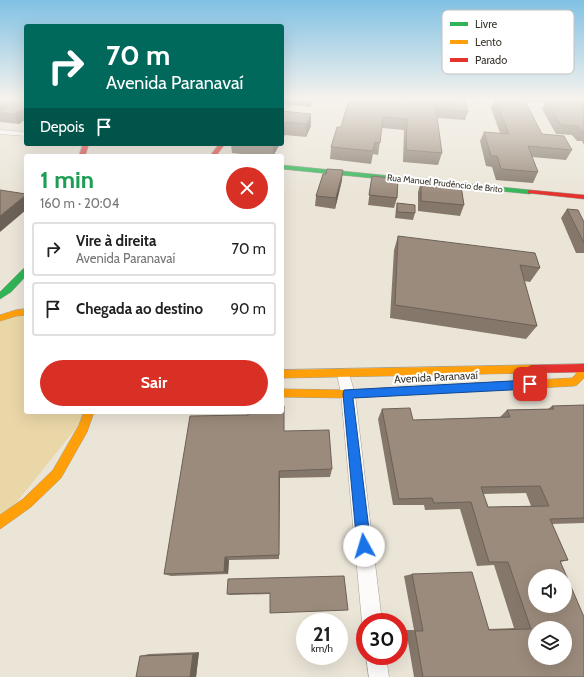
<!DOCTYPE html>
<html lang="pt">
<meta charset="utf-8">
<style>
body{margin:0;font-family:Cabin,sans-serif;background:#f2f2f2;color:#222;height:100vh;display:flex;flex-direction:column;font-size:15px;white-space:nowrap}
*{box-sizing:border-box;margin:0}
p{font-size:13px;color:#767676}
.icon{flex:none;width:22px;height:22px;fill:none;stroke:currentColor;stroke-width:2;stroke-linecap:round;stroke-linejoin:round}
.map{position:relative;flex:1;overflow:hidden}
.drawer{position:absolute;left:24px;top:154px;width:260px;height:260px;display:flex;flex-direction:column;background:#fff;border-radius:4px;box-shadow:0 4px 16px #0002}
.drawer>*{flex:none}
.hud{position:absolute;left:24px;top:24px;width:260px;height:122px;border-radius:4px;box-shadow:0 4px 16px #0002;background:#00695c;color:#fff;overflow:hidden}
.tools{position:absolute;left:528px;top:569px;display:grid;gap:8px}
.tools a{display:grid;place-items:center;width:44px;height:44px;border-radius:50%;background:#fff;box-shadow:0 4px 16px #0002;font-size:20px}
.speed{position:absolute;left:296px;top:613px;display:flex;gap:8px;font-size:20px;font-weight:700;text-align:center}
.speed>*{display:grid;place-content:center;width:52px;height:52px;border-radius:50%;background:#fff;box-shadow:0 4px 16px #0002;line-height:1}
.speed small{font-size:10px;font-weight:400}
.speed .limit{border:6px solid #d22;background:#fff;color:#111}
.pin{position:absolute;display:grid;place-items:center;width:34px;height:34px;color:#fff;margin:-17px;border-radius:8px;box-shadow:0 2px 6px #0006}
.me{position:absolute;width:44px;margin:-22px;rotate:354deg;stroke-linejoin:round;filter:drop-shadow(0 0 3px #0008)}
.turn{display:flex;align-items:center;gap:14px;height:84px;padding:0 16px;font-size:18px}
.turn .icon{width:52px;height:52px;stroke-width:2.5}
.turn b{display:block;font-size:28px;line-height:34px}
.then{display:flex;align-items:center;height:38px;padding:0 16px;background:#0003;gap:8px;font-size:15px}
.round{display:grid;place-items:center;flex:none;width:42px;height:42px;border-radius:21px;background:#f2f2f2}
.summary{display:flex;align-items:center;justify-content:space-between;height:68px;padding:0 16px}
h1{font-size:24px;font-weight:700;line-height:30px;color:#1e9e55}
.cta{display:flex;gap:8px;margin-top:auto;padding:8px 16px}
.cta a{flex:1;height:46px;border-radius:24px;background:#d93025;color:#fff;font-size:16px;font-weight:700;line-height:46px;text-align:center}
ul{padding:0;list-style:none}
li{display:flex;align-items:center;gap:12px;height:54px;margin:0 8px 6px;padding:0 8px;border:2px solid #e0e0e0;border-radius:4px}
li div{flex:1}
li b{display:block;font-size:15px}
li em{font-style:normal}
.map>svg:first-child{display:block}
</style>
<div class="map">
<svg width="584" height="677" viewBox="0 0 584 677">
<rect width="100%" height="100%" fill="#ebe5d8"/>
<path fill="#ead7a8" d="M 26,312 L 26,412 L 89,412 L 0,523 L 0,318 Z"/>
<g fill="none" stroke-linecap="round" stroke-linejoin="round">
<defs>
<g id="street">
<path d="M 451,99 L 476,99 L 584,106 L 584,110 L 454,101 Z"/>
<path d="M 0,130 L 26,132 L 26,136 L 0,134 Z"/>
<path d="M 343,369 L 348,370 L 355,394 L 382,622 L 365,622 L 365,629 L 362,622 L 341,394 L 337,374 L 338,370 Z"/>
<path d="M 366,656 L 386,656 L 389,677 L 369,677 Z"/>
</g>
<g id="fast">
<path d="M 282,165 L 530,190 L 533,192 L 530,194 L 282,169 Z"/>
<path d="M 26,268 L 26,276 L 11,292 L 0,299 L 0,292 L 23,269 Z"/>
</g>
<g id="slow">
<path d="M 26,309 L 26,315 L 16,316 L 0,321 L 0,315 L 16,310 Z"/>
<path d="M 582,364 L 584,365 L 584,378 L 577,385 L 574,386 L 348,398 L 282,397 L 282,389 L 348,390 L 572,378 L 576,374 L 579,365 Z"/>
<path d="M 532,365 L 535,366 L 537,369 L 535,372 L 532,373 L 282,378 L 282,370 Z"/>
<path d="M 84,412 L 94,412 L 87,432 L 61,478 L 31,507 L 0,529 L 0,515 L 23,499 L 53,470 L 79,425 Z"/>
</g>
<g id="jam">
<path d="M 83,144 L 89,144 L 85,156 L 79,156 Z"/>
<path d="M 219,144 L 225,144 L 216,156 L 210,156 Z"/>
<path d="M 530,190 L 584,195 L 584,199 L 528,193 L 528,191 Z"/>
<path d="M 584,364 L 584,372 L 532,373 L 529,372 L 527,369 L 529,366 L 532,365 Z"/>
</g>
</defs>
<use href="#street" stroke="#a39f95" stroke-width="1"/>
<use href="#fast" stroke="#a39f95" stroke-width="1"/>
<use href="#slow" stroke="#a39f95" stroke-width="1"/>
<use href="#jam" stroke="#a39f95" stroke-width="1"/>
<use href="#street" fill="#fcfbf9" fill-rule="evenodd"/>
<use href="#fast" fill="#30b455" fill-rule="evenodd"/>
<use href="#slow" fill="#ff9f0a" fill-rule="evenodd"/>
<use href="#jam" fill="#e5322d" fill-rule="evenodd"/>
</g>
<g fill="#85786b" fill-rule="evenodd">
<path d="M 0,99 L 26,99 L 26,119 L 19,124 L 1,122 L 0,121 Z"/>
<path d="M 282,99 L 314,99 L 310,107 L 282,104 Z"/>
<path d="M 434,99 L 457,99 L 468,112 L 465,120 L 437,118 L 442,153 L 438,165 L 403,162 L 404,130 L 382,128 L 378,155 L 373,154 L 371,164 L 330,159 L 331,147 L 341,127 L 434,102 Z"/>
<path d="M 495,99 L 542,134 L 572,150 L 566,160 L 532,157 L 538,172 L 533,183 L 496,180 L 492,167 L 486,166 L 480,141 L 484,132 L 500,133 L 491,108 Z"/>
<path d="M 524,99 L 584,99 L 584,105 L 582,105 L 584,107 L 584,145 L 582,141 L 577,141 L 572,135 L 556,134 L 542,109 L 545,102 L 525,101 Z"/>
<path d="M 282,111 L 311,126 L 306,137 L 285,135 Z"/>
<path d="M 231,144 L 280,144 L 273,156 L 262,156 L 232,153 Z"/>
<path d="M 372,176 L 397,198 L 394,208 L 368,205 Z"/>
<path d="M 342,180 L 335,209 L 315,206 L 316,196 Z"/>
<path d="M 421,182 L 464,205 L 460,216 L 418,211 L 418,192 Z"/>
<path d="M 397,203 L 415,213 L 413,220 L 395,218 L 396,209 Z"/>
<path d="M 567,209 L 584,222 L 584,253 L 576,253 L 561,218 Z"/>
<path d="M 398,236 L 540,268 L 530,282 L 524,281 L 537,326 L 526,339 L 390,318 L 394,250 Z"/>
<path d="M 584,405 L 584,523 L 552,524 L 568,560 L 561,562 L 584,677 L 414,677 L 406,630 L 414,630 L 404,576 L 412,574 L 488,629 L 514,628 L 494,565 L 477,566 L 460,509 L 425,510 L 424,505 L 393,505 L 378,419 L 382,409 L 413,420 L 500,417 L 507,410 L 548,409 L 552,406 ZM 526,493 L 531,506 L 488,507 L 483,494 Z"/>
<path d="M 284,406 L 284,431 L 332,469 L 330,477 L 280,478 L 279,559 L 229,560 L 228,574 L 171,576 L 164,574 L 248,415 Z"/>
<path d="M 344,576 L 270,594 L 230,595 L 227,594 Z"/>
<path d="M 199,652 L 196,677 L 136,677 L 140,656 L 149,654 Z"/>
</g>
<g fill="#6c6157">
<path d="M 311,99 L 314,99 L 310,107 Z"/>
<path d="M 26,107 L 26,119 L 19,124 L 14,114 Z"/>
<path d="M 311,114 L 311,126 L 306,137 L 306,124 Z"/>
<path d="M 285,122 L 285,135 L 282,140 L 282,127 Z"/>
<path d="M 273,144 L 280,144 L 273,156 Z"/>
<path d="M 343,170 L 342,180 L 335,209 L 336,198 Z"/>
<path d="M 26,195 L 26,210 L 0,232 L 0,216 Z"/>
<path d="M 279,471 L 280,478 L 279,559 Z"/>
<path d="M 225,557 L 229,560 L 228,574 L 224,572 Z"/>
<path d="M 199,652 L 196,677 L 190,677 L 193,654 Z"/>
</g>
<g fill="#9b8b7c" stroke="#6c6157" fill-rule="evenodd">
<path d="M 0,99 L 26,99 L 26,107 L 14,114 L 0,113 L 0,110 L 11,104 L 0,103 Z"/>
<path d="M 349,99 L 399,99 L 435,102 L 442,153 L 406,150 L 407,119 L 383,117 L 380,143 L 375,142 L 373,151 L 331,147 L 337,127 L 341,127 Z"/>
<path d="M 437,99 L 457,99 L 465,100 L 468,112 L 439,109 Z"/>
<path d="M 495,99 L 525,101 L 542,134 L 564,136 L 572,150 L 528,146 L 538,172 L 501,169 L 497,156 L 491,156 L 484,132 L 509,134 Z"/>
<path d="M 546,100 L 581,103 L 584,107 L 584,132 L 582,132 L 578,126 L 561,125 Z"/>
<path d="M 282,111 L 311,114 L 306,124 L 285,122 L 282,127 Z"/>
<path d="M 327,169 L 343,170 L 336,198 L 316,196 L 323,174 L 326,174 Z"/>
<path d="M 372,176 L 398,179 L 397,198 L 369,195 Z"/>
<path d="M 421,182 L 461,186 L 464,205 L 421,201 Z"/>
<path d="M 0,190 L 26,194 L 26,195 L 0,216 Z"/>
<path d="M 397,203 L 415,205 L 415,213 L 397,212 Z"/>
<path d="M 567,209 L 578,210 L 584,222 L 584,243 Z"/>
<path d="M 398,236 L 535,253 L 540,268 L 520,265 L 537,326 L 395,305 Z"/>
<path d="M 584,405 L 584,518 L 550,519 L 568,560 L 560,561 L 584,617 L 584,677 L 423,677 L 415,631 L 423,631 L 412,574 L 472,572 L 489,630 L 531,629 L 508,562 L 489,562 L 471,502 L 434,503 L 432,498 L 399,499 L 382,409 L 410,408 L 413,420 L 510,417 L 507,410 L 554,409 L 552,406 ZM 540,486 L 549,506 L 488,507 L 481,487 ZM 535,576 L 565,576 L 565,606 L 535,606 ZM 535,628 L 565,628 L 565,658 L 535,658 Z"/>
<path d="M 282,406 L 284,406 L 284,431 L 329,430 L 332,469 L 279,471 L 279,555 L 225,557 L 224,572 L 164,574 L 190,416 L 248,415 L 248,412 L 282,412 Z"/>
<path d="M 344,576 L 348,610 L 270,613 L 270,593 L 227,594 L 228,579 Z"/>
<path d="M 193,654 L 190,677 L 136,677 L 140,656 Z"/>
</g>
<linearGradient id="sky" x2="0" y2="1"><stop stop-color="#80c1e4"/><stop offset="0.51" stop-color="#f6f3ed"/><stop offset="1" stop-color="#f6f3ed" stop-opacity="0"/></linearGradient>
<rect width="584" height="194" fill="url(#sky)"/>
<path fill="#1a73e8" stroke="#114b97" d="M 530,380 L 533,381 L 535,384 L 533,388 L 530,389 L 353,398 L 371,546 L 369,551 L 364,553 L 359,551 L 357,546 L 343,394 L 344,390 Z"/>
<g text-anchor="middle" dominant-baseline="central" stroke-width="4" stroke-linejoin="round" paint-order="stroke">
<g font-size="9" fill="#39352c" stroke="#fff">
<text transform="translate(445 183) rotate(6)">Rua Manuel Prudêncio de Brito</text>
</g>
<g font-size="11" fill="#39352c" stroke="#fff">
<text transform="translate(436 377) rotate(-3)">Avenida Paranavaí</text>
</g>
</g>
<rect x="442" y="10" width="132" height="64" rx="6" fill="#fff" stroke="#c4c2c0" stroke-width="1"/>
<rect x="450" y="22" width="18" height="4" fill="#30b455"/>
<rect x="450" y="40" width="18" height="4" fill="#ff9f0a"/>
<rect x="450" y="58" width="18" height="4" fill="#e5322d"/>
<g font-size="11" fill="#39352c">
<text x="475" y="28">Livre</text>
<text x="475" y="46">Lento</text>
<text x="475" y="64">Parado</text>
</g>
</svg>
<div class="tools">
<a><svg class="icon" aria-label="sound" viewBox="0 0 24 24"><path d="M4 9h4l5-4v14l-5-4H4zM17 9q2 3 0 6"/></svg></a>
<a><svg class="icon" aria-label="layers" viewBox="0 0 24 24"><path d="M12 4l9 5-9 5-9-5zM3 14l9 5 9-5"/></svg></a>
</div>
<div class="speed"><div>21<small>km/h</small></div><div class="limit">30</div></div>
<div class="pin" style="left:530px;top:384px;background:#d93025"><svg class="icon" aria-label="arrive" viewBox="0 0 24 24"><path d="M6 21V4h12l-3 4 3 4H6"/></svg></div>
<svg class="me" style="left:364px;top:546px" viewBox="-20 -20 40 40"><circle r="19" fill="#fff"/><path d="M0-13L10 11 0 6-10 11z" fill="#1a73e8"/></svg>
<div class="hud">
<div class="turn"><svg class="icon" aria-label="right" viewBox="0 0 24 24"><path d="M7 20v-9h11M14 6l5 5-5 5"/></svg><div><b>70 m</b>Avenida Paranavaí</div></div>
<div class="then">Depois<svg class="icon" aria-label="arrive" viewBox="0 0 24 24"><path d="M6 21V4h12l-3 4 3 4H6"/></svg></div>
</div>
<section class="drawer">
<div class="summary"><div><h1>1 min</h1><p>160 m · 20:04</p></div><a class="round" style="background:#d93025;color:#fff"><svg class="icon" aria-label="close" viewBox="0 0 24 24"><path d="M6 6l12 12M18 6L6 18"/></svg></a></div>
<ul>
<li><svg class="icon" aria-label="right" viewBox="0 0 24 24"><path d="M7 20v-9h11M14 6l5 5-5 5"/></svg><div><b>Vire à direita</b><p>Avenida Paranavaí</p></div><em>70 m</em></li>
<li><svg class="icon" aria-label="arrive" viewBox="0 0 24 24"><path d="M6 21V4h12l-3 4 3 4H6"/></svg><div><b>Chegada ao destino</b></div><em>90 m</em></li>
</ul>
<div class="cta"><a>Sair</a></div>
</section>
</div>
